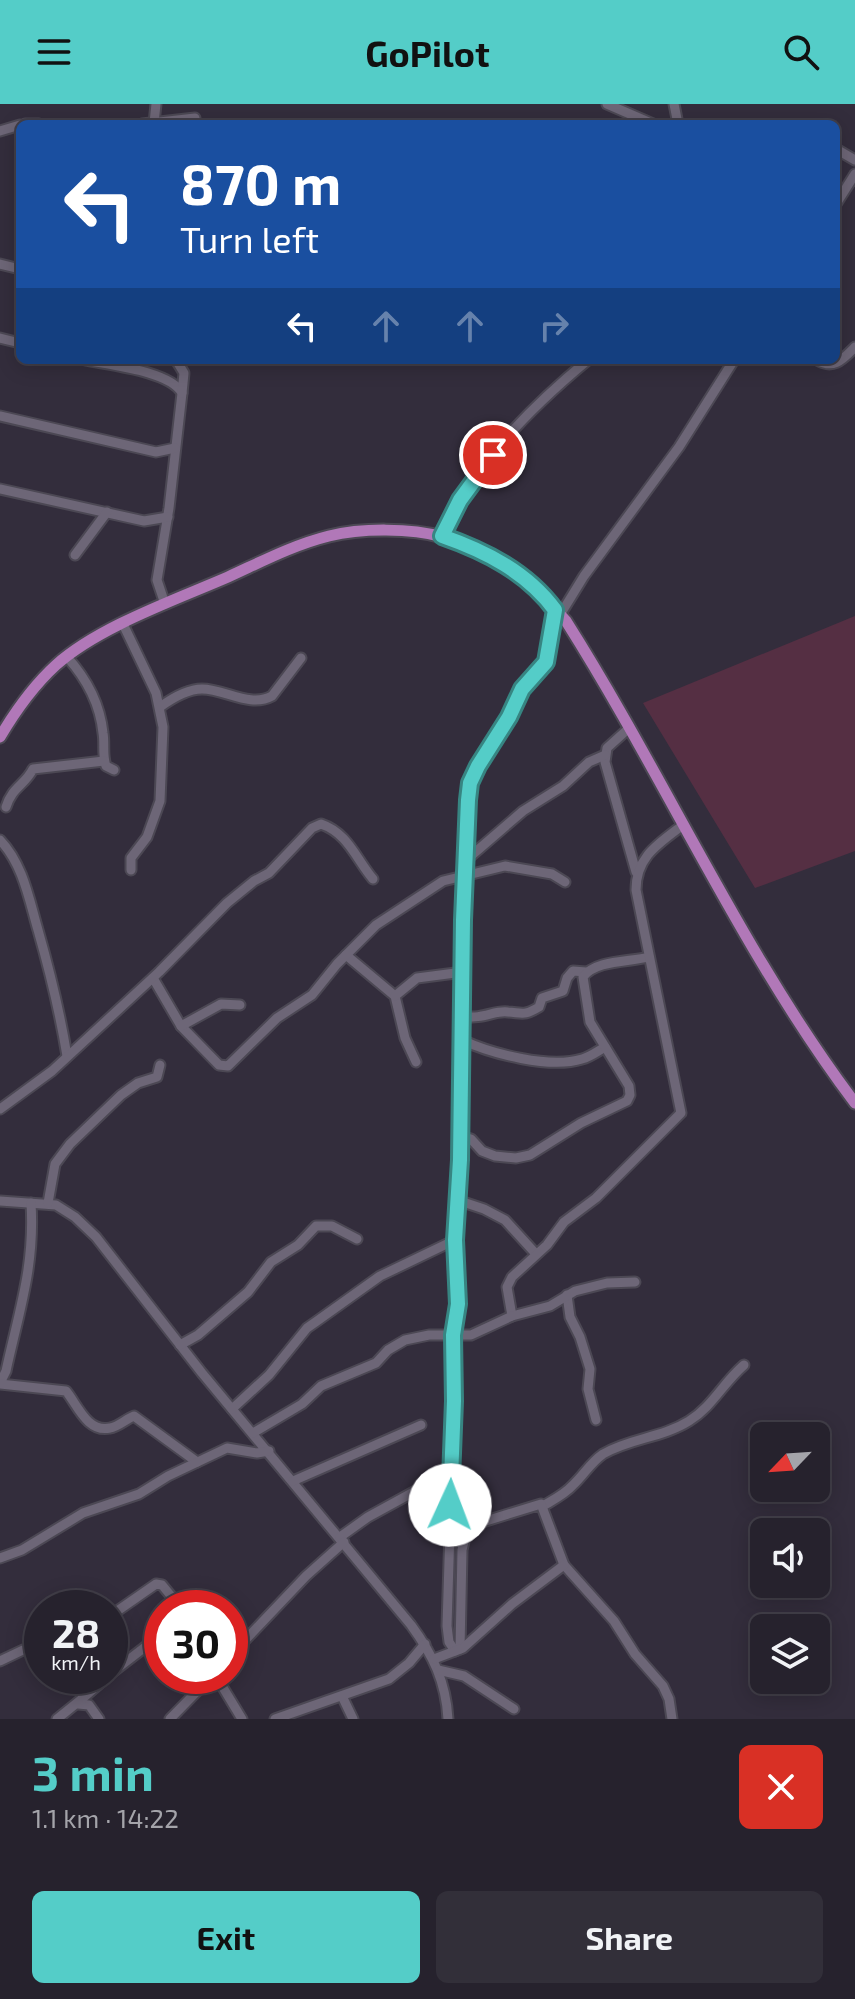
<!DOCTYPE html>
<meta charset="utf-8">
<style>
body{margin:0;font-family:"Exo 2",sans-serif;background:#322f39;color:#f1f3f6;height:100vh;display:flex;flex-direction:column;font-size:30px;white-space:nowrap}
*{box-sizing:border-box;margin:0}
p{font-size:26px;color:#a4a4aa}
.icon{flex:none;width:44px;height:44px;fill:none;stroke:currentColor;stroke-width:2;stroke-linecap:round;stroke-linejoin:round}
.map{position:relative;height:1615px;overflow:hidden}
.drawer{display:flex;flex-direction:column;background:#26222d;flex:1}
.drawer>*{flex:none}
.banner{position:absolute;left:16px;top:16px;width:824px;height:244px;border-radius:12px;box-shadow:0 4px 20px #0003,0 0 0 2px #423f49;background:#1a4fa0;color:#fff;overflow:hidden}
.needle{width:52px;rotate:245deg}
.tools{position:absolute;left:750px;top:1318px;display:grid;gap:16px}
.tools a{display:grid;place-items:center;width:80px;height:80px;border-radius:12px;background:#26222d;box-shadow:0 4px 20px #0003,0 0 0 2px #423f49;font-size:40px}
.speed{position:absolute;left:24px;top:1486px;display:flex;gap:16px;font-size:40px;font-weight:700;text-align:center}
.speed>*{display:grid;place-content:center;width:104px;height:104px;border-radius:50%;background:#26222d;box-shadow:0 4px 20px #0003,0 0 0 2px #423f49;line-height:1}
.speed small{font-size:20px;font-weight:400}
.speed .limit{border:12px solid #d22;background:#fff;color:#111}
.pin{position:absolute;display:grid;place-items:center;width:68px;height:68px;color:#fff;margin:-34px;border:4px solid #fff;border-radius:50%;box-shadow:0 2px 8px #0007}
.me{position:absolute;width:88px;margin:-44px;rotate:2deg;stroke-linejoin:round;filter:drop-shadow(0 0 6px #0008)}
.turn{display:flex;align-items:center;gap:28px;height:168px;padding:0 32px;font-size:36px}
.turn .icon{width:104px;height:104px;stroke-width:2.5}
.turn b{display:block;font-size:56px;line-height:68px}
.lanes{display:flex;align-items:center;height:76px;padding:0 32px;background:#0003;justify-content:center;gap:40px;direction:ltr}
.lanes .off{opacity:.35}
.round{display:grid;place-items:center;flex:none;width:84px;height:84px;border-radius:12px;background:#322f39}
.overview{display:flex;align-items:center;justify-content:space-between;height:136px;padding:0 32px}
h1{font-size:48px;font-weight:700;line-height:60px;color:#54cdc8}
.button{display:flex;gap:16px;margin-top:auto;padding:16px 32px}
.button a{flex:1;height:92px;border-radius:12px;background:#54cdc8;color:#111;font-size:32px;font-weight:700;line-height:92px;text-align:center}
.button a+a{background:#322f39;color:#f1f3f6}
header{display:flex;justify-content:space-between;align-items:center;height:104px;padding:0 32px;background:#54cdc8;color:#111;font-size:36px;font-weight:700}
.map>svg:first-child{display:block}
</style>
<header><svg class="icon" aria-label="menu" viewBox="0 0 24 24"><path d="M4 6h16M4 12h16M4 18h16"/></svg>GoPilot<svg class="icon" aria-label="search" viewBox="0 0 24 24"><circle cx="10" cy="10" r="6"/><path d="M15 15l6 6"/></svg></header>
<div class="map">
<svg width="855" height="1615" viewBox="0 0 855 1615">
<rect width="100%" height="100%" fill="#332d3c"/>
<path fill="#552f43" d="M 855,512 L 855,747 L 755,784 L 643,599 Z"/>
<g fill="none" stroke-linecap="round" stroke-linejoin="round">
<defs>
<g id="minor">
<path d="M 607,0 L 653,20"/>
<path d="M 674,0 L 678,20"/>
<path d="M 154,19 L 156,0"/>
<path d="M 25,20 L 39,20"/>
<path d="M 142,20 L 195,14"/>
<path d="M 0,27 L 20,21"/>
<path d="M 836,45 L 855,56"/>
<path d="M 836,100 L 855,70"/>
<path d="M 0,160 L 20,165"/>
<path d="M 0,234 L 20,239"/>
<path d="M 85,256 C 109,261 170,267 182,289 L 169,404 L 157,476 L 165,500"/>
<path d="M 176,256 L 184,269 L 182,289"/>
<path d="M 817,256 C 834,266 843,255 855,243"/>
<path d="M 0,312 L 156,348 L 175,344"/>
<path d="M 0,385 L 144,417 L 168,413"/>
<path d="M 442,432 C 472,362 530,304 588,256"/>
<path d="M 75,451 L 107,408"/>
<path d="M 560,511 L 584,472 L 679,343 L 734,256"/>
<path d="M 123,520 L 156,589 L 163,623 L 160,697 L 147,733 L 131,754 L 131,766"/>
<path d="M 67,553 C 86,574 100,600 103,629 C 105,640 102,651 106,662 L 114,666"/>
<path d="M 160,603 C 171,595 188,585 202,585 C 225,585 250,604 272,592 L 301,554"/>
<path d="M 628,625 L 607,644 L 605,658 L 636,768"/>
<path d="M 6,703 C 12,683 25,681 33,665 L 104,657"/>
<path d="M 0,736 C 23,760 29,795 38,826 C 50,868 60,909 67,952"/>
<path d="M 465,757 L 523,707 L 563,682 L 589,658 L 605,651"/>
<path d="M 346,851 L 395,892 L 405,934 L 416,958"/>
<path d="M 153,874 L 181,922 L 219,961 L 228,962 L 277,914 L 312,891 L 337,860 L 376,821 L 443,777 L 505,762 L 552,770 L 565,778"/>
<path d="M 395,892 L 417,874 L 463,868"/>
<path d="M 462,912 C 484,916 493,906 508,908 C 523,909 524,912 539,903 L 542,894 L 563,887 L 567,874 L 573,867 L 586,868"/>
<path d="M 181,922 L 221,900 L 240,901"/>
<path d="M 462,936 C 492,950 550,965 582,955 C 590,953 598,947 605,943"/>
<path d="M 0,1005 L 52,967 L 159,868 L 227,799 L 254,777 L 269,769 L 312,724 L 321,720 C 348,729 356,755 373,775"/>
<path d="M 460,1032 L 471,1035 L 482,1047 L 495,1052 L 516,1054 L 530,1051 L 581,1019 L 627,997 L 630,991 L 629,982 L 590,918 L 583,873 C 595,856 629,858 649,853"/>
<path d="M 457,1096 L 484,1105 L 505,1116 L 536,1150"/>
<path d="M 0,1097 L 56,1101 L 75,1113 L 96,1133 L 202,1269 L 411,1521 C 433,1551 446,1578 448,1615"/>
<path d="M 48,1099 L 55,1060 L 70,1040 L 121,991 L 138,979 L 157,973 L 160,961"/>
<path d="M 567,1191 L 570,1213 L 580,1233 L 590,1265 L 588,1285 L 596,1316"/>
<path d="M 512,1212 L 507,1183 L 512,1173 L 547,1141 L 564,1118 L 596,1094 L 681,1009 L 636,786 C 636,753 658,740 683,721"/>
<path d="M 180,1241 L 198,1231 L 248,1188 L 271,1158 L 298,1141 L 316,1122 L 332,1122 L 357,1135"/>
<path d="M 0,1279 L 6,1267 C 19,1207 35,1162 31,1099"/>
<path d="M 0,1280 L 66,1287 C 77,1300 87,1329 110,1324 C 118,1323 126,1315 134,1312 L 197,1358"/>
<path d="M 232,1305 L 269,1271 L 307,1224 L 317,1217 L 380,1172 L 455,1136"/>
<path d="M 253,1329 L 302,1300 L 321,1282 L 376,1259 L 388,1246 L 405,1236 L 429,1231 L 471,1231 L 512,1212 L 550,1202 L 575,1187 L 607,1179 L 635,1178"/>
<path d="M 293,1377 L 421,1321"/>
<path d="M 543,1402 C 553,1396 565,1390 573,1381 C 584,1371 590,1359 603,1350 C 630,1334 662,1334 689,1317 C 712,1303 723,1279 744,1261"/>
<path d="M 340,1433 L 368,1413 L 441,1373"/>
<path d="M 0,1454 L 22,1446 L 83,1409 L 139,1390 L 168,1372 L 227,1344 L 257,1349 L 269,1347"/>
<path d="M 110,1512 L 156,1480 L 162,1481 L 181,1504"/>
<path d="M 460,1545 L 462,1446 L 467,1425 L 476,1420 L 541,1400 L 564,1461 L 614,1517 L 635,1550 L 663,1582 L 669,1595 L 672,1615"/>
<path d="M 455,1547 L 449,1538 L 447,1522 L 454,1297 L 453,1231 L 458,1200 L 455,1136 L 460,1056 L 463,816 L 468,696 L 470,679 L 478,662 L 509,613 L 522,585 L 546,558 L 555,506"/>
<path d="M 230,1552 L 306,1472 L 344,1438"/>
<path d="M 434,1555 L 463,1544 L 512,1500 L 564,1461"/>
<path d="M 0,1557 L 23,1546 L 42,1544"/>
<path d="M 438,1566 L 464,1572 L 514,1605"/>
<path d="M 110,1570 L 162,1530"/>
<path d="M 216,1572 L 242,1615"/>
<path d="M 342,1592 L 353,1615"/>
<path d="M 83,1594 L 108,1572"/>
<path d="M 78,1600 L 89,1601 L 99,1615"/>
<path d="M 57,1615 L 83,1594 L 81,1585 L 72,1572"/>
<path d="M 170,1615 L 212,1572"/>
<path d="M 275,1615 L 389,1575 L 409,1559 L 425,1540"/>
</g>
<path id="major" d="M 0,633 C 16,606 33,582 56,561 C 98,523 175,496 228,473 C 261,458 293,441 329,432 C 361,424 411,424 443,433 C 497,447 530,477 566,517 C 666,675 742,849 855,999"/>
</defs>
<use href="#minor" stroke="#4c4854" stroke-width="13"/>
<use href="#major" stroke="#4c4854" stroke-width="15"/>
<use href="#minor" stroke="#6d6677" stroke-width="9"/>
<use href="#major" stroke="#b178b8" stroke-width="11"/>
</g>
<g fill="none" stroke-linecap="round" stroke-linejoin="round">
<defs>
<path id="route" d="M 450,1401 L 454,1297 L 453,1231 L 458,1200 L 455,1136 L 460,1056 L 463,816 L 468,696 L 470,679 L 478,662 L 509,613 L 522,585 L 546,558 L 555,506 C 527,468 485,447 442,432 L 460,396 L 493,351"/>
</defs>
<use href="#route" stroke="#378582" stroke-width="20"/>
<use href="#route" stroke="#54cdc8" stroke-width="14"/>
</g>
</svg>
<div class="tools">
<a><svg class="needle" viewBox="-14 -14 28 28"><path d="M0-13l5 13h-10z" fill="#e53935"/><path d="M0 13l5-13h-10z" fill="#a4a4aa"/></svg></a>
<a><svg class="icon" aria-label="sound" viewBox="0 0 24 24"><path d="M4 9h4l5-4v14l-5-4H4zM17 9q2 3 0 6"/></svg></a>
<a><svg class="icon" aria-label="layers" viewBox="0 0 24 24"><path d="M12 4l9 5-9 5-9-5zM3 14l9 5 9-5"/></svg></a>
</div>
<div class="speed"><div>28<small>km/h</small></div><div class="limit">30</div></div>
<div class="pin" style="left:493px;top:351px;background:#d93025"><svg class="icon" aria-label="arrive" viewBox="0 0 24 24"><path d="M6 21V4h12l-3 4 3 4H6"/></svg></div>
<svg class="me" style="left:450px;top:1401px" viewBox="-20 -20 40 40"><circle r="19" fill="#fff"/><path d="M0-13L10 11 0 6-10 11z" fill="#54cdc8"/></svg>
<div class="banner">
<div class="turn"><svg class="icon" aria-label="left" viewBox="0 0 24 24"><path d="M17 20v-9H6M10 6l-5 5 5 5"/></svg><div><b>870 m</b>Turn left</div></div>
<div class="lanes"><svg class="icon" aria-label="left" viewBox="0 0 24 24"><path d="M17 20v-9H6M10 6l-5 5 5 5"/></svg><svg class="icon off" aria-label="ahead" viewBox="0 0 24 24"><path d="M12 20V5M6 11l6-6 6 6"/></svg><svg class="icon off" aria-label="ahead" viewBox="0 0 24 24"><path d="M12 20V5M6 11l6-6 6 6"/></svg><svg class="icon off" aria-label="right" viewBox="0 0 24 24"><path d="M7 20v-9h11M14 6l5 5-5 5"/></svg></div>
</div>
</div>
<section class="drawer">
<div class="overview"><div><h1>3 min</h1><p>1.1 km · 14:22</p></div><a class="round" style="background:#d93025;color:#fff"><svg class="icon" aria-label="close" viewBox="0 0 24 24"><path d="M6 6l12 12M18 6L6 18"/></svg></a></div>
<div class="button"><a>Exit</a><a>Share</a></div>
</section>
